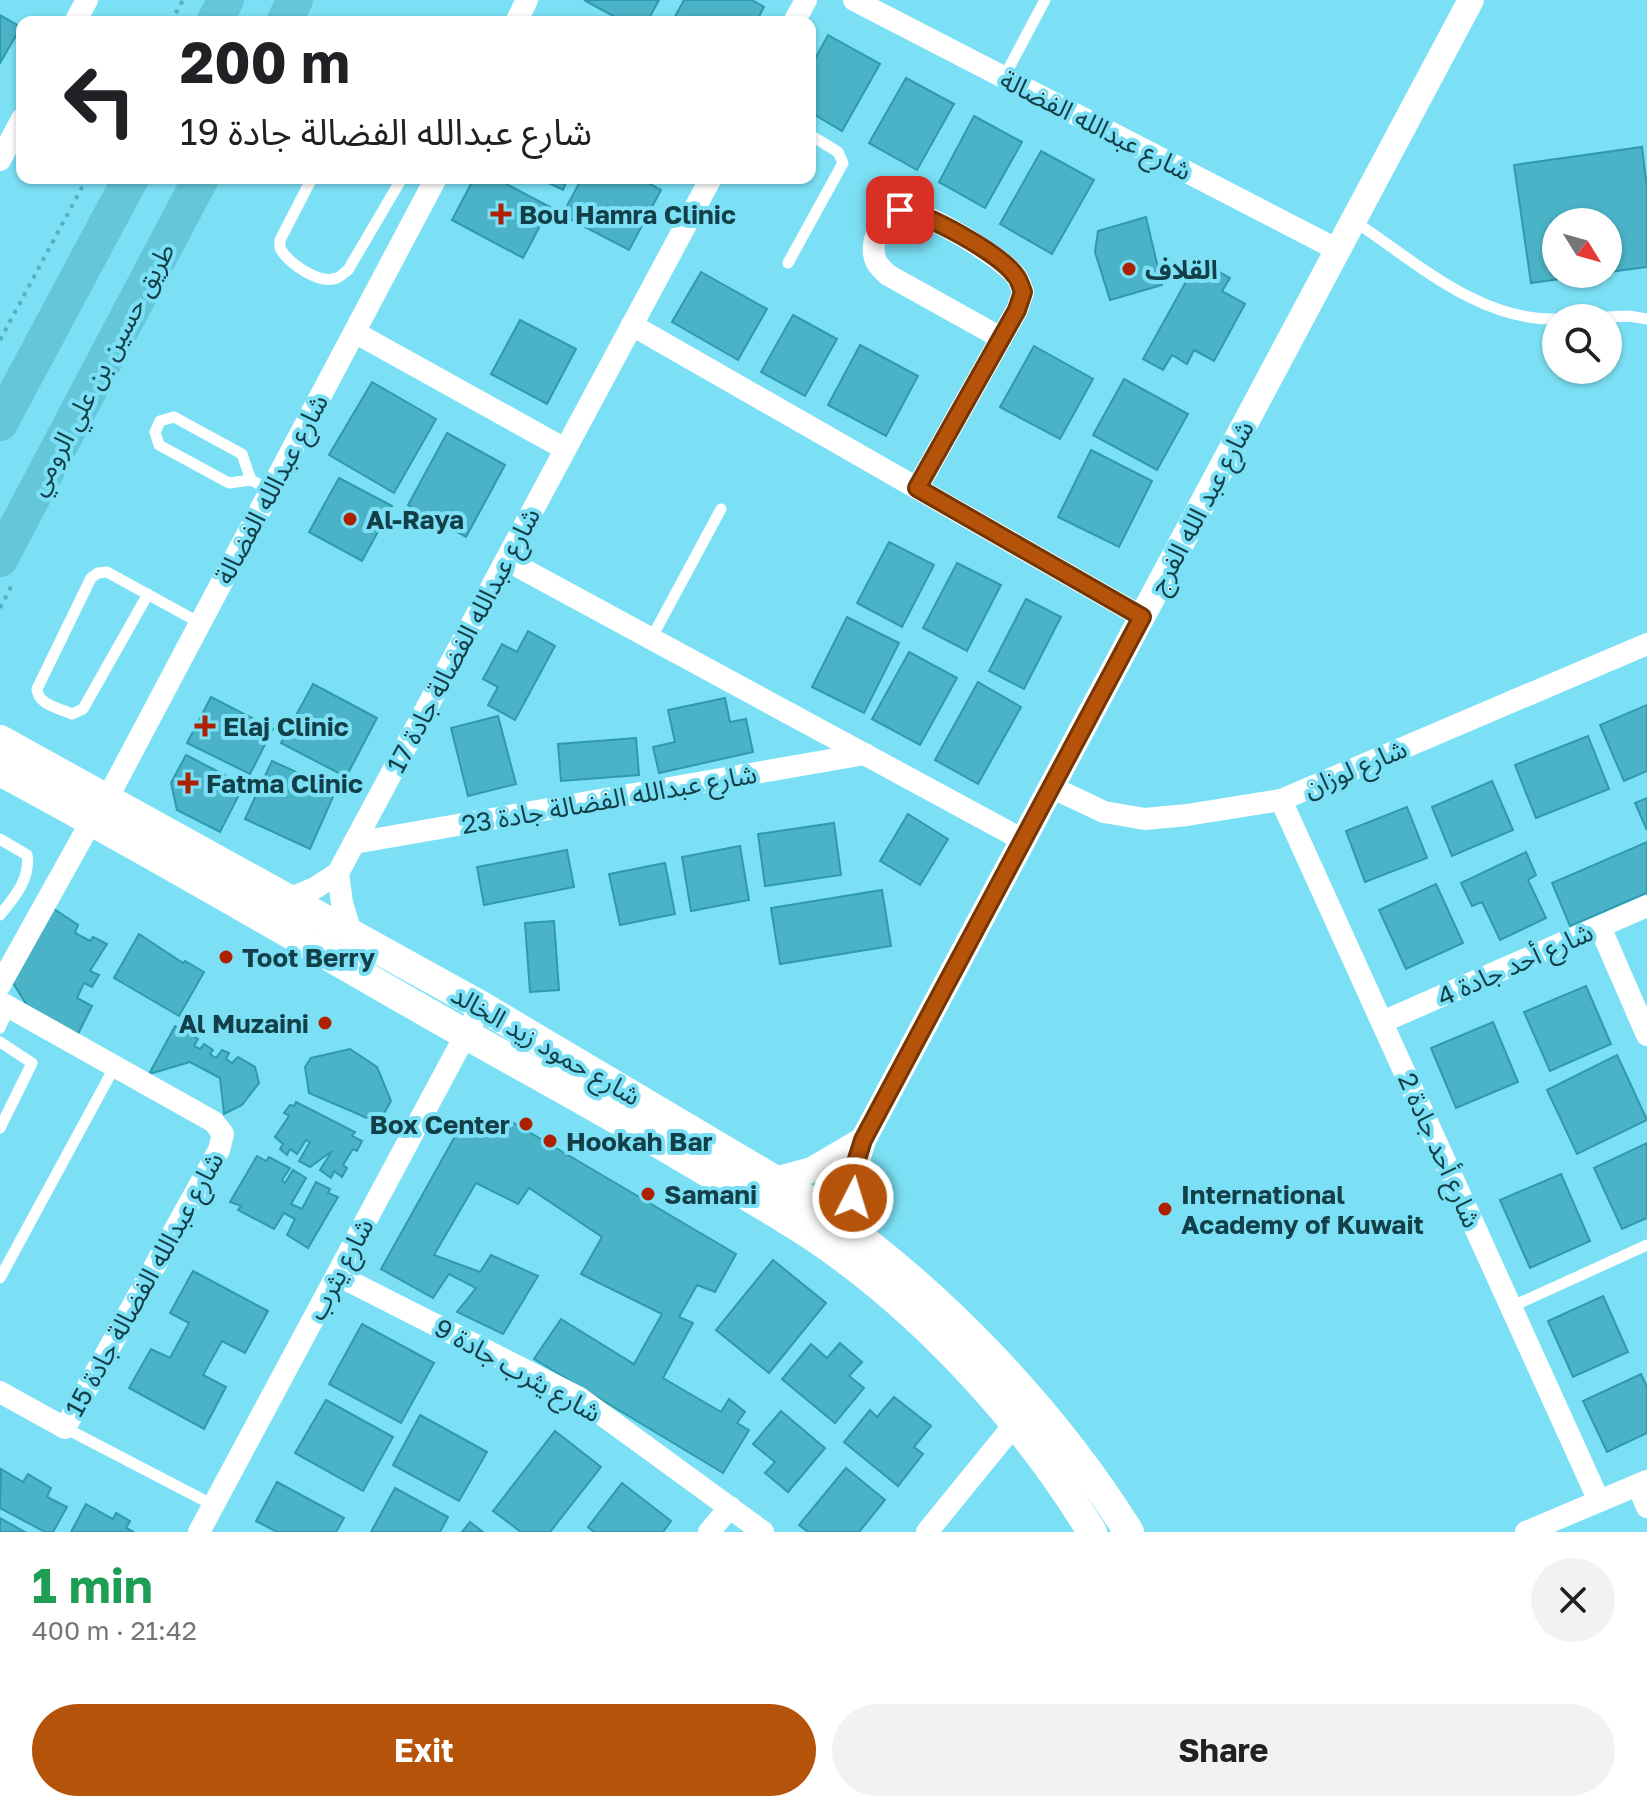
<!DOCTYPE html>
<meta charset="utf-8">
<style>
body{margin:0;font-family:"Golos Text","Noto Sans Arabic",sans-serif;background:#f2f2f2;color:#202124;height:100vh;display:flex;flex-direction:column;font-size:30px;white-space:nowrap}
*{box-sizing:border-box;margin:0}
p{font-size:26px;color:#757577}
.icon{flex:none;width:44px;height:44px;fill:none;stroke:currentColor;stroke-width:2;stroke-linecap:round;stroke-linejoin:round}
.map{position:relative;height:1532px;overflow:hidden}
.side{display:flex;flex-direction:column;background:#fff;flex:1}
.side>*{flex:none}
.guide{position:absolute;left:16px;top:16px;width:800px;height:168px;border-radius:16px;box-shadow:0 2px 6px #0004;background:#fff;color:#202124;overflow:hidden}
.needle{width:52px;rotate:127deg}
.tools{position:absolute;left:1542px;top:208px;display:grid;gap:16px}
.tools a{display:grid;place-items:center;width:80px;height:80px;border-radius:50%;background:#fff;box-shadow:0 2px 6px #0004;font-size:40px}
.pin{position:absolute;display:grid;place-items:center;width:68px;height:68px;color:#fff;margin:-34px;border-radius:16px;box-shadow:0 4px 12px #0006}
.me{position:absolute;width:88px;margin:-44px;rotate:5deg;stroke-linejoin:round;filter:drop-shadow(0 0 6px #0008)}
.turn{display:flex;align-items:center;gap:28px;height:168px;padding:0 32px;font-size:36px}
.turn .icon{width:104px;height:104px;stroke-width:2.5}
.turn b{display:block;font-size:56px;line-height:68px}
.round{display:grid;place-items:center;flex:none;width:84px;height:84px;border-radius:42px;background:#f2f2f2}
.head{display:flex;align-items:center;justify-content:space-between;height:136px;padding:0 32px}
h1{font-size:48px;font-weight:700;line-height:60px;color:#1e9e55}
.action{display:flex;gap:16px;margin-top:auto;padding:16px 32px}
.action a{flex:1;height:92px;border-radius:48px;background:#b45309;color:#fff;font-size:32px;font-weight:700;line-height:92px;text-align:center}
.action a+a{background:#f2f2f2;color:#202124}
.map>svg:first-child{display:block}
</style>
<div class="map">
<svg width="1647" height="1532" viewBox="0 0 1647 1532">
<rect width="100%" height="100%" fill="#7be0f5"/>
<g fill="#4ab3c7" stroke="#2d9aae" stroke-width="2">
<path d="M 584,0 L 659,0 L 647,22 L 624,22 Z"/>
<path d="M 684,0 L 752,0 L 764,7 L 756,22 L 672,22 Z"/>
<path d="M 0,15 L 21,27 L 0,63 Z"/>
<path d="M 828,35 L 880,64 L 842,131 L 810,112 L 810,68 Z"/>
<path d="M 906,78 L 954,104 L 917,170 L 869,143 Z"/>
<path d="M 974,116 L 1022,142 L 985,208 L 939,182 Z"/>
<path d="M 1642,147 L 1647,188 L 1647,267 L 1608,272 L 1608,222 L 1556,222 L 1556,274 L 1596,274 L 1531,283 L 1514,165 Z"/>
<path d="M 1041,151 L 1094,180 L 1052,254 L 1000,224 Z"/>
<path d="M 474,178 L 495,178 L 550,207 L 523,258 L 452,220 Z"/>
<path d="M 538,178 L 568,178 L 563,190 Z"/>
<path d="M 582,178 L 639,178 L 661,190 L 629,250 L 562,215 Z"/>
<path d="M 1146,217 L 1162,285 L 1110,300 L 1095,252 L 1098,231 Z"/>
<path d="M 1198,260 L 1230,278 L 1222,291 L 1245,304 L 1214,361 L 1194,350 L 1187,364 L 1172,355 L 1163,370 L 1143,359 Z"/>
<path d="M 701,272 L 767,309 L 738,360 L 672,322 Z"/>
<path d="M 793,315 L 837,339 L 805,396 L 761,372 Z"/>
<path d="M 520,320 L 576,349 L 547,404 L 491,374 Z"/>
<path d="M 860,345 L 918,376 L 886,436 L 828,405 Z"/>
<path d="M 1034,346 L 1093,379 L 1060,439 L 1000,407 Z"/>
<path d="M 1124,379 L 1188,414 L 1157,470 L 1093,435 Z"/>
<path d="M 372,382 L 436,419 L 394,493 L 329,455 Z"/>
<path d="M 447,433 L 505,465 L 466,537 L 408,505 Z"/>
<path d="M 1091,450 L 1152,481 L 1119,547 L 1058,517 Z"/>
<path d="M 339,478 L 392,506 L 362,561 L 309,532 Z"/>
<path d="M 889,542 L 934,565 L 902,627 L 857,603 Z"/>
<path d="M 957,563 L 1001,585 L 967,651 L 923,628 Z"/>
<path d="M 1026,599 L 1061,617 L 1024,689 L 989,671 Z"/>
<path d="M 847,617 L 899,643 L 864,713 L 812,687 Z"/>
<path d="M 528,631 L 555,646 L 515,720 L 488,705 L 498,687 L 483,679 L 502,644 L 517,652 Z"/>
<path d="M 909,652 L 957,678 L 920,745 L 872,719 Z"/>
<path d="M 978,682 L 1021,707 L 978,784 L 935,760 Z"/>
<path d="M 313,684 L 377,718 L 346,777 L 281,743 Z"/>
<path d="M 211,697 L 273,729 L 250,774 L 187,743 Z"/>
<path d="M 725,698 L 730,722 L 746,719 L 753,752 L 659,773 L 653,747 L 675,742 L 668,710 Z"/>
<path d="M 1647,705 L 1647,771 L 1624,781 L 1600,725 Z"/>
<path d="M 498,716 L 516,784 L 468,796 L 451,728 Z"/>
<path d="M 1588,736 L 1609,789 L 1536,818 L 1515,765 Z"/>
<path d="M 636,738 L 639,775 L 561,781 L 558,744 Z"/>
<path d="M 186,755 L 244,785 L 220,832 L 177,810 L 171,783 Z"/>
<path d="M 272,761 L 336,790 L 310,849 L 245,819 Z"/>
<path d="M 1492,781 L 1513,830 L 1452,856 L 1432,807 Z"/>
<path d="M 1647,798 L 1647,830 L 1635,803 Z"/>
<path d="M 1407,807 L 1427,858 L 1365,882 L 1346,831 Z"/>
<path d="M 908,814 L 948,839 L 920,885 L 880,861 Z"/>
<path d="M 834,823 L 841,875 L 765,886 L 758,834 Z"/>
<path d="M 1647,842 L 1647,893 L 1570,926 L 1552,883 Z"/>
<path d="M 740,846 L 749,900 L 691,911 L 682,857 Z"/>
<path d="M 567,850 L 574,887 L 484,905 L 477,867 Z"/>
<path d="M 1526,852 L 1536,875 L 1528,880 L 1546,918 L 1500,940 L 1482,902 L 1472,906 L 1461,883 Z"/>
<path d="M 665,863 L 675,914 L 620,925 L 609,874 Z"/>
<path d="M 1436,884 L 1463,943 L 1406,969 L 1379,910 Z"/>
<path d="M 882,890 L 891,946 L 780,964 L 771,908 Z"/>
<path d="M 51,907 L 78,925 L 75,933 L 90,941 L 93,937 L 107,944 L 90,971 L 99,975 L 92,987 L 84,983 L 77,998 L 92,1006 L 78,1034 L 31,1012 L 13,983 Z"/>
<path d="M 554,921 L 559,990 L 530,992 L 525,923 Z"/>
<path d="M 139,934 L 183,963 L 185,961 L 204,972 L 179,1016 L 114,978 Z"/>
<path d="M 1586,986 L 1611,1044 L 1550,1071 L 1524,1012 Z"/>
<path d="M 1493,1022 L 1518,1082 L 1456,1108 L 1431,1048 Z"/>
<path d="M 175,1026 L 198,1039 L 194,1046 L 200,1049 L 204,1044 L 213,1050 L 210,1054 L 216,1058 L 222,1050 L 229,1053 L 226,1059 L 232,1063 L 238,1057 L 255,1067 L 259,1083 L 242,1105 L 224,1114 L 220,1078 L 190,1062 L 149,1074 Z"/>
<path d="M 350,1049 L 377,1067 L 391,1101 L 383,1115 L 367,1118 L 309,1093 L 305,1067 L 311,1058 Z"/>
<path d="M 1617,1055 L 1647,1120 L 1577,1154 L 1547,1090 Z"/>
<path d="M 296,1102 L 355,1132 L 352,1136 L 362,1141 L 357,1151 L 353,1149 L 343,1165 L 347,1168 L 342,1177 L 334,1171 L 331,1178 L 320,1170 L 332,1151 L 310,1167 L 299,1161 L 310,1142 L 306,1140 L 297,1154 L 290,1149 L 287,1155 L 280,1149 L 283,1144 L 275,1137 L 289,1116 L 284,1113 L 290,1105 L 294,1106 Z"/>
<path d="M 512,1122 L 736,1254 L 715,1292 L 697,1285 L 679,1317 L 693,1323 L 663,1378 L 721,1412 L 729,1399 L 745,1412 L 737,1423 L 749,1430 L 723,1473 L 534,1359 L 561,1319 L 634,1364 L 662,1314 L 581,1274 L 602,1237 L 529,1188 L 518,1204 L 476,1183 L 434,1255 L 480,1272 L 491,1255 L 538,1276 L 503,1334 L 457,1312 L 476,1288 L 449,1274 L 433,1298 L 381,1269 L 458,1131 Z"/>
<path d="M 1647,1143 L 1647,1218 L 1622,1229 L 1594,1168 Z"/>
<path d="M 257,1156 L 266,1161 L 269,1157 L 290,1168 L 282,1180 L 285,1183 L 293,1170 L 306,1178 L 291,1204 L 302,1209 L 316,1182 L 330,1189 L 328,1193 L 338,1197 L 308,1248 L 287,1235 L 295,1219 L 284,1213 L 274,1229 L 238,1210 L 241,1206 L 230,1202 Z"/>
<path d="M 1561,1174 L 1590,1241 L 1530,1268 L 1500,1200 Z"/>
<path d="M 773,1260 L 826,1303 L 769,1373 L 716,1330 Z"/>
<path d="M 193,1271 L 268,1311 L 245,1353 L 222,1341 L 203,1375 L 226,1387 L 204,1429 L 129,1388 L 151,1349 L 170,1358 L 189,1323 L 170,1313 Z"/>
<path d="M 1603,1296 L 1628,1352 L 1573,1377 L 1548,1321 Z"/>
<path d="M 362,1324 L 434,1363 L 401,1423 L 329,1384 Z"/>
<path d="M 840,1343 L 862,1362 L 849,1376 L 864,1388 L 835,1423 L 782,1379 L 811,1344 L 827,1358 Z"/>
<path d="M 1641,1374 L 1647,1387 L 1647,1433 L 1607,1452 L 1583,1401 Z"/>
<path d="M 894,1397 L 931,1426 L 914,1447 L 923,1454 L 898,1486 L 844,1442 L 870,1410 L 877,1417 Z"/>
<path d="M 326,1400 L 393,1437 L 363,1491 L 295,1453 Z"/>
<path d="M 781,1411 L 825,1448 L 788,1492 L 765,1473 L 775,1462 L 753,1444 Z"/>
<path d="M 420,1415 L 487,1452 L 459,1501 L 393,1465 Z"/>
<path d="M 555,1431 L 601,1467 L 550,1532 L 521,1532 L 493,1511 Z"/>
<path d="M 846,1468 L 885,1500 L 859,1532 L 808,1532 L 799,1525 Z"/>
<path d="M 1,1469 L 23,1482 L 28,1474 L 51,1488 L 47,1497 L 67,1507 L 53,1532 L 45,1532 L 0,1508 Z"/>
<path d="M 277,1482 L 344,1518 L 336,1532 L 277,1532 L 256,1521 Z"/>
<path d="M 622,1483 L 671,1521 L 663,1532 L 594,1532 L 588,1527 Z"/>
<path d="M 395,1488 L 448,1517 L 440,1532 L 371,1532 Z"/>
<path d="M 86,1504 L 113,1519 L 116,1513 L 130,1521 L 126,1528 L 134,1532 L 71,1532 Z"/>
<path d="M 0,1518 L 25,1532 L 0,1532 Z"/>
<path d="M 470,1522 L 483,1532 L 462,1532 Z"/>
</g>
<g fill="none" stroke-linecap="round" stroke-linejoin="round">
<g stroke="#5aadbe" stroke-width="4" stroke-dasharray="4 6" stroke-linecap="butt">
<path d="M 171,22 L 183,0"/>
<path d="M 0,340 L 87,178"/>
<path d="M 0,608 L 12,585"/>
</g>
<g stroke="#fff" stroke-width="11">
<path d="M 1004,77 L 1045,0"/>
<path d="M 312,178 L 280,240 L 280,248 C 288,263 319,285 337,278 C 339,278 346,271 348,270 L 402,178"/>
<path d="M 1354,221 C 1416,262 1479,321 1556,319"/>
<path d="M 788,263 L 843,163 L 838,152 L 810,135"/>
<path d="M 1585,318 L 1629,316 L 1647,319"/>
<path d="M 251,480 L 242,454 L 174,417 L 160,421 L 155,432 L 159,445 L 229,483 L 251,480 L 270,490"/>
<path d="M 148,594 L 83,709 L 72,714 C 59,708 38,705 37,689 L 91,578 L 98,573 L 107,572 L 200,623"/>
<path d="M 651,639 L 721,509"/>
<path d="M 0,839 L 27,855 C 31,878 14,898 0,915"/>
<path d="M 0,1028 L 9,1008"/>
<path d="M 0,1042 L 32,1063 L 0,1128"/>
<path d="M 0,1278 L 115,1066"/>
<path d="M 1511,1307 L 1647,1245"/>
<path d="M 65,1428 L 213,1505"/>
</g>
<g stroke="#fff" stroke-width="22">
<path d="M 854,0 L 1338,250"/>
<path d="M 75,22 L 87,0"/>
<path d="M 516,22 L 527,0"/>
<path d="M 794,22 L 806,0"/>
<path d="M 0,160 L 22,119"/>
<path d="M 632,325 L 1142,617"/>
<path d="M 356,333 L 565,449"/>
<path d="M 917,488 L 1017,310 L 1023,292 C 1021,287 1019,279 1015,275 C 1004,259 920,207 902,210 C 882,214 868,243 876,261 C 878,266 884,271 888,275 L 1001,338"/>
<path d="M 506,560 L 1023,840"/>
<path d="M 1051,787 L 1104,812 L 1145,819 L 1187,815 L 1281,800 L 1647,644"/>
<path d="M 107,799 L 436,178"/>
<path d="M 1281,800 L 1599,1501"/>
<path d="M 354,843 L 865,754"/>
<path d="M 338,873 L 342,903 L 351,933"/>
<path d="M 289,899 L 315,888 L 338,873 L 711,178"/>
<path d="M 1600,927 L 1647,1035"/>
<path d="M 0,985 L 92,820"/>
<path d="M 0,1002 L 214,1122 L 223,1134 L 219,1150 L 65,1428 L 0,1392"/>
<path d="M 1382,1022 L 1647,906"/>
<path d="M 337,1275 L 578,1397 L 763,1532"/>
<path d="M 1638,1485 L 1647,1507"/>
<path d="M 199,1532 L 481,1006"/>
<path d="M 709,1532 L 730,1507"/>
<path d="M 927,1532 L 1014,1425"/>
<path d="M 1526,1532 L 1647,1481"/>
</g>
<g stroke="#fff" stroke-width="26">
<path d="M 774,1180 L 812,1170 L 863,1140"/>
<path d="M 862,1237 C 851,1203 852,1174 863,1140 L 1471,0"/>
</g>
<g stroke="#fff" stroke-width="30">
<path d="M 0,740 L 481,1006 L 813,1203 C 935,1287 1050,1406 1129,1532"/>
<path d="M 0,771 C 157,855 310,946 465,1034 C 552,1083 639,1130 724,1182 C 761,1204 798,1225 833,1250 C 933,1322 1028,1426 1092,1532"/>
</g>
<g stroke="#64c6d8" stroke-width="36">
<path d="M 214,22 L 226,0"/>
<path d="M 284,22 L 295,0"/>
<path d="M 0,423 L 131,178"/>
<path d="M 0,559 L 201,178"/>
</g>
</g>
<g fill="none" stroke-linecap="round" stroke-linejoin="round">
<defs>
<path id="route" d="M 853,1198 L 857,1159 L 863,1140 L 1142,617 L 917,488 L 1017,310 L 1023,292 C 1021,287 1019,279 1015,275 C 999,253 927,213 900,210"/>
</defs>
<use href="#route" stroke="#753606" stroke-width="20"/>
<use href="#route" stroke="#b45309" stroke-width="14"/>
</g>
<g fill="#ad2000" stroke="#7be0f5" stroke-width="3">
<path d="M497 202h8v8h8v8h-8v8h-8v-8h-8v-8h8z"/>
<circle cx="1129" cy="269" r="8"/>
<circle cx="350" cy="519" r="8"/>
<path d="M201 714h8v8h8v8h-8v8h-8v-8h-8v-8h8z"/>
<path d="M184 771h8v8h8v8h-8v8h-8v-8h-8v-8h8z"/>
<circle cx="226" cy="957" r="8"/>
<circle cx="325" cy="1023" r="8"/>
<circle cx="526" cy="1124" r="8"/>
<circle cx="550" cy="1141" r="8"/>
<circle cx="648" cy="1194" r="8"/>
<circle cx="1165" cy="1209" r="8"/>
</g>
<g text-anchor="middle" dominant-baseline="central" stroke-width="8" stroke-linejoin="round" paint-order="stroke">
<g font-size="26" fill="#133f48" stroke="#7be0f5">
<text transform="translate(1096 125) rotate(27)">شارع عبدالله الفضالة</text>
<text transform="translate(101 369) rotate(-62)">طريق حسين بن علي الرومي</text>
<text transform="translate(271 489) rotate(-62)">شارع عبدالله الفضالة</text>
<text transform="translate(1201 507) rotate(-62)">شارع عبد الله الفرج</text>
<text transform="translate(463 640) rotate(-62)">شارع عبدالله الفضالة جادة 17</text>
<text transform="translate(1355 768) rotate(-23)">شارع لوزان</text>
<text transform="translate(609 799) rotate(-10)">شارع عبدالله الفضالة جادة 23</text>
<text transform="translate(1515 964) rotate(-24)">شارع أحد جادة 4</text>
<text transform="translate(546 1045) rotate(30)">شارع حمود زيد الخالد</text>
<text transform="translate(1440 1150) rotate(66)">شارع أحد جادة 2</text>
<text transform="translate(340 1269) rotate(-62)">شارع يثرب</text>
<text transform="translate(144 1284) rotate(-61)">شارع عبدالله الفضالة جادة 15</text>
<text transform="translate(518 1370) rotate(29)">شارع يثرب جادة 9</text>
</g>
<g font-size="26" font-weight="bold" fill="#133f48" stroke="#7be0f5" text-anchor="start">
<text x="519" y="214">Bou Hamra Clinic</text>
<text x="1145" y="269">القلاف</text>
<text x="366" y="519">Al-Raya</text>
<text x="223" y="726">Elaj Clinic</text>
<text x="206" y="783">Fatma Clinic</text>
<text x="242" y="957">Toot Berry</text>
<text x="309" y="1023" text-anchor="end">Al Muzaini</text>
<text x="510" y="1124" text-anchor="end">Box Center</text>
<text x="566" y="1141">Hookah Bar</text>
<text x="664" y="1194">Samani</text>
<text x="1181" y="1194">International<tspan x="1181" dy="30">Academy of Kuwait</tspan></text>
</g>
</g>
</svg>
<div class="tools">
<a><svg class="needle" viewBox="-14 -14 28 28"><path d="M0-13l5 13h-10z" fill="#e53935"/><path d="M0 13l5-13h-10z" fill="#757577"/></svg></a>
<a><svg class="icon" aria-label="search" viewBox="0 0 24 24"><circle cx="10" cy="10" r="6"/><path d="M15 15l6 6"/></svg></a>
</div>
<div class="pin" style="left:900px;top:210px;background:#d93025"><svg class="icon" aria-label="arrive" viewBox="0 0 24 24"><path d="M6 21V4h12l-3 4 3 4H6"/></svg></div>
<svg class="me" style="left:853px;top:1198px" viewBox="-20 -20 40 40"><circle r="17" fill="#b45309" stroke="#fff" stroke-width="3"/><path d="M0-11L8 9 0 5-8 9z" fill="#fff"/></svg>
<div class="guide">
<div class="turn"><svg class="icon" aria-label="left" viewBox="0 0 24 24"><path d="M17 20v-9H6M10 6l-5 5 5 5"/></svg><div><b>200 m</b>شارع عبدالله الفضالة جادة 19</div></div>
</div>
</div>
<section class="side">
<div class="head"><div><h1>1 min</h1><p>400 m · 21:42</p></div><a class="round"><svg class="icon" aria-label="close" viewBox="0 0 24 24"><path d="M6 6l12 12M18 6L6 18"/></svg></a></div>
<div class="action"><a>Exit</a><a>Share</a></div>
</section>
